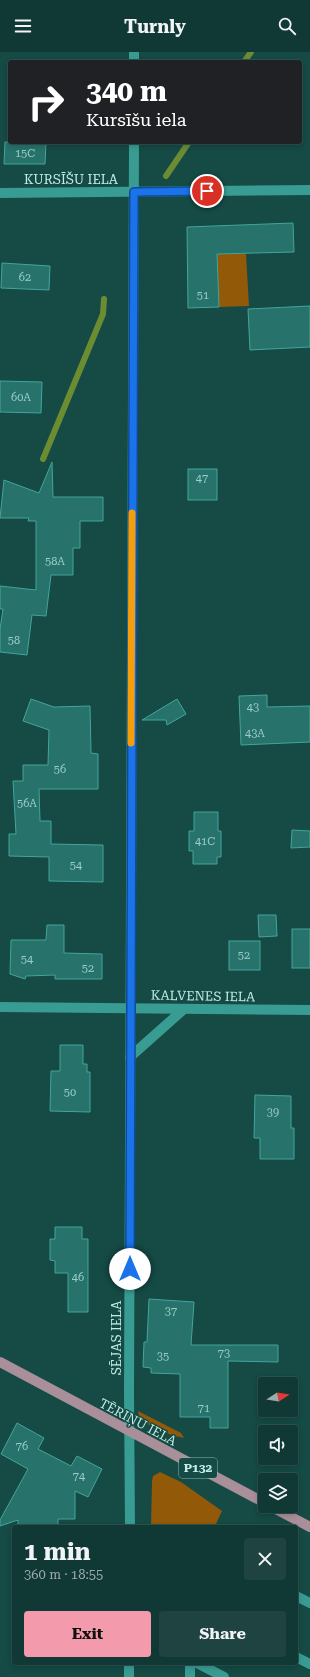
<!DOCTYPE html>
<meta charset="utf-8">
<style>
body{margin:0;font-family:"Roboto Serif",serif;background:#1e4340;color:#f1f3f6;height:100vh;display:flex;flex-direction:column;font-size:15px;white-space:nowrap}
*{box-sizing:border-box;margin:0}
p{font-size:13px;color:#9cacac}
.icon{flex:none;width:22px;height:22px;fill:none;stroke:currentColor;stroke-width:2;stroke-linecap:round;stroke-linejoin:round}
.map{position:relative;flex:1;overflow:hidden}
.details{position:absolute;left:12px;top:1473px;width:286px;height:140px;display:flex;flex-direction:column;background:#103834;border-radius:4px;box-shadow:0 2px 6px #0003,0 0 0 1px #30524f}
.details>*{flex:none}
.top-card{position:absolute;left:8px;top:8px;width:294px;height:84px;border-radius:4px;box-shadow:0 2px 6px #0003,0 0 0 1px #30524f;background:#202124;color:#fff;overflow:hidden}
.needle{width:26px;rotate:78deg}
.buttons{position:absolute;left:258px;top:1325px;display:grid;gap:8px}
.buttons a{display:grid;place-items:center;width:40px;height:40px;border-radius:4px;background:#103834;box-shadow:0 2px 6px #0003,0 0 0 1px #30524f;font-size:20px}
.pin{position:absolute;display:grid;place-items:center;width:34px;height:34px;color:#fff;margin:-17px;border:2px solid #fff;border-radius:50%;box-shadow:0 1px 4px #0007}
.me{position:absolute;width:44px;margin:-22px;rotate:0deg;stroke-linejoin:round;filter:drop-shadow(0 0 3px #0008)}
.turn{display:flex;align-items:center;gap:14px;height:84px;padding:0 12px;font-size:18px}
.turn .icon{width:52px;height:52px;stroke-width:2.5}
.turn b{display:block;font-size:28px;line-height:34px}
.round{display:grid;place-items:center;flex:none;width:42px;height:42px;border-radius:4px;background:#1e4340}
.headline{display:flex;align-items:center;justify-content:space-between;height:68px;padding:0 12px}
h1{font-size:24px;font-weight:700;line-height:30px}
.action{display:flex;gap:8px;margin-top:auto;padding:8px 12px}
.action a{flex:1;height:46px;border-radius:4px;background:#f39aac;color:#111;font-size:16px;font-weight:700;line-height:46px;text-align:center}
.action a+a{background:#1e4340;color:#f1f3f6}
header{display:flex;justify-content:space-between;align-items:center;height:52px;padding:0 12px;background:#103834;font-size:18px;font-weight:700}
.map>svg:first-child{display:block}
</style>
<header><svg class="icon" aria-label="menu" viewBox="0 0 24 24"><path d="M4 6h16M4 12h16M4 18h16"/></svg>Turnly<svg class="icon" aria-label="search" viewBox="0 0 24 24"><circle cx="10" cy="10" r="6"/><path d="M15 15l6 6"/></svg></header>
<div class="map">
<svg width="310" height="1625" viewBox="0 0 310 1625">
<rect width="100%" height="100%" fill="#154a45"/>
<g fill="#925908">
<path d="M 217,202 L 246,202 L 249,254 L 219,255 Z"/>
<path d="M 138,1359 L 181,1381 L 184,1386 C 167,1382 150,1377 139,1364 Z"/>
<path d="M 160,1420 L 181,1430 L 222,1459 L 216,1472 L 209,1475 L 151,1475 L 152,1429 L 153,1424 Z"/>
</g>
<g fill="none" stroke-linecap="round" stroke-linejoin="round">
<g stroke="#6c8c31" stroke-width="6">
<path d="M 244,10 L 251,0"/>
<path d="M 166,124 L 189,90"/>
<path d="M 43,407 L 103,262 L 104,247"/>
</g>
</g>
<g fill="#27726b" stroke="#43a59c">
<path d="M 5,90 L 46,90 L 45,112 L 4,112 Z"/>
<path d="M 293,171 L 294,200 L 217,202 L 219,255 L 188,256 L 187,175 Z"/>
<path d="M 2,211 L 50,214 L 49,238 L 1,236 Z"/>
<path d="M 310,254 L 310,295 L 250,298 L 248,257 Z"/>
<path d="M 0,329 L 42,330 L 41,361 L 0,360 Z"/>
<path d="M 52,410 L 53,445 L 103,445 L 103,469 L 80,469 L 80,496 L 73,496 L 73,523 L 51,523 L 46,564 L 32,563 L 27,603 L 0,600 L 0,577 L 3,557 L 0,557 L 0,534 L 36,538 L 36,469 L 28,469 L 29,466 L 0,466 L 4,428 L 39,441 Z"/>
<rect x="188" y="417" width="29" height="31"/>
<path d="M 267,643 L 267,655 L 310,654 L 310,690 L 241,693 L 239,644 Z"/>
<path d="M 31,647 L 54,655 L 90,654 L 91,701 L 98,702 L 98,737 L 39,737 L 40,769 L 51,769 L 51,792 L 103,793 L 103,830 L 49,829 L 49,805 L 9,804 L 9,782 L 16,782 L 13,729 L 23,729 L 23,713 L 48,713 L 49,678 L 23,669 Z"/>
<path d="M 177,647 L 186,662 L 167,673 L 166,668 L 142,668 Z"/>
<path d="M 194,760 L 218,760 L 218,779 L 221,779 L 221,805 L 217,805 L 217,812 L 193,812 L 193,799 L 189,799 L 189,779 L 194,779 Z"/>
<path d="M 292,778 L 310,779 L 310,795 L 291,796 Z"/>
<path d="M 258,863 L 276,863 L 277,884 L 259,885 Z"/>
<path d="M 47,873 L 64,873 L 64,901 L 102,902 L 102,927 L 55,927 L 55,923 L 26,924 L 25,927 L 10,922 L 11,888 L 46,888 Z"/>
<rect x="292" y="877" width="18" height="39"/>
<rect x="229" y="889" width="31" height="29"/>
<path d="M 60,993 L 83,993 L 83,1012 L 87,1012 L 87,1020 L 90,1020 L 90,1060 L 50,1059 L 51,1019 L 60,1019 Z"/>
<path d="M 255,1043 L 291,1044 L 291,1076 L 294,1076 L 294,1107 L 260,1107 L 260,1086 L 254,1086 Z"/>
<path d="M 55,1175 L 82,1175 L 82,1187 L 88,1187 L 88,1260 L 68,1260 L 68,1221 L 55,1221 L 55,1209 L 50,1208 L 50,1187 L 55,1187 Z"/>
<path d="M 149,1247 L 194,1250 L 191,1293 L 278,1293 L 278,1310 L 228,1309 L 228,1376 L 210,1376 L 210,1365 L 180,1365 L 180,1322 L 151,1321 L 151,1316 L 143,1315 L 144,1290 L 147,1290 Z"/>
<path d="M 17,1371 L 44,1386 L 38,1397 L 71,1414 L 77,1404 L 102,1417 L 88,1445 L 75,1439 L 75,1467 L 58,1467 L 58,1475 L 18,1475 L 18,1468 L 0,1474 L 0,1468 L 28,1417 L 1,1402 Z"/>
</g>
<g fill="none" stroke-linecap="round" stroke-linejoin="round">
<g stroke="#389c93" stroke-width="10">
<path d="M 134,10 L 134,0"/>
<path d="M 0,141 L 310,138"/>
<path d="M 0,955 L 310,958"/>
<path d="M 130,1005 L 184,957"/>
<path d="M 130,1475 L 129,1341 L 134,90"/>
<path d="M 296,1544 L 310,1551"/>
<path d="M 296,1605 L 310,1612"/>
<path d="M 197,1611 L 224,1625"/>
<path d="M 129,1625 L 129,1611"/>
<path d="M 190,1625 L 190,1611"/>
</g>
<g stroke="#a98f9a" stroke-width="10">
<path d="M 0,1310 L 265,1451"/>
<path d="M 270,1454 L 310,1475"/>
</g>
</g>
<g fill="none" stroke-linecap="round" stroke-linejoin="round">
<defs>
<path id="route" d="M 130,1217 L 134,140 L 207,139"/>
</defs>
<use href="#route" stroke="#114b97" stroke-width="10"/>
<use href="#route" stroke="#1a73e8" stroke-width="7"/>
<path stroke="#f59e0b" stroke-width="7" d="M 131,691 L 132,461"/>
</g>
<g text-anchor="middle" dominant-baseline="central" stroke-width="3" stroke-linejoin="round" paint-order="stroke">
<g font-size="11" fill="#9acec7">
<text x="25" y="101">15C</text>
<text x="25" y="225">62</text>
<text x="203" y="243">51</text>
<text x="21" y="345">60A</text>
<text x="202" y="426">47</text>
<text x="55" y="509">58A</text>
<text x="14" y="588">58</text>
<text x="253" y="655">43</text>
<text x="255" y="681">43A</text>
<text x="60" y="717">56</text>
<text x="27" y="751">56A</text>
<text x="205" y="789">41C</text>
<text x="76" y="813">54</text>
<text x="244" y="903">52</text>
<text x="27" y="907">54</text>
<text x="88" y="916">52</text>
<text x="70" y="1040">50</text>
<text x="273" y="1060">39</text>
<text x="78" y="1225">46</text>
<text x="171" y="1259">37</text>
<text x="224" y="1301">73</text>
<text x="163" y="1304">35</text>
<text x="204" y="1356">71</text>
<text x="22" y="1394">76</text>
<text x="79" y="1424">74</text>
</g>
<rect fill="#154a45" stroke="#8dbbb6" stroke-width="1" x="179" y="1406" width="38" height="20" rx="3"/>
<g font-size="12" font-weight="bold" fill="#c0ece6">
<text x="198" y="1416">P132</text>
</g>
<g font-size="13" fill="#c0ece6" stroke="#154a45">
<text x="71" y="127">KURSĪŠU IELA</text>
<text transform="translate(203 944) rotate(1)">KALVENES IELA</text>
<text transform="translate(116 1286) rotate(-90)">SĒJAS IELA</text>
<text transform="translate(138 1370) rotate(28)">TĒRIŅU IELA</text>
</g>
</g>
</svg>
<div class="buttons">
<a><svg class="needle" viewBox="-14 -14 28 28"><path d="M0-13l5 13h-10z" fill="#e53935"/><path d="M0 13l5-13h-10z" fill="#9cacac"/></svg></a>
<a><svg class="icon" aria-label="sound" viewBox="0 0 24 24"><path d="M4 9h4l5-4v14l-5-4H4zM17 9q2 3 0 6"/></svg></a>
<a><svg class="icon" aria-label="layers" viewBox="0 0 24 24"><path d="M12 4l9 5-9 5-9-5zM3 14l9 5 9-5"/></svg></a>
</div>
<div class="pin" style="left:207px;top:139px;background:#d93025"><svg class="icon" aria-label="arrive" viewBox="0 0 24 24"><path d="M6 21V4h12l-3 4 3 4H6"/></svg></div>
<svg class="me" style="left:130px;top:1217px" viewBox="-20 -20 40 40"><circle r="19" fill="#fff"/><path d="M0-13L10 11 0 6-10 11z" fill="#1a73e8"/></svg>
<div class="top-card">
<div class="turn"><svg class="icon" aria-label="right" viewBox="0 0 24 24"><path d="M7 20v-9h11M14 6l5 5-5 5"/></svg><div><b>340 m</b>Kursīšu iela</div></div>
</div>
<section class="details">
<div class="headline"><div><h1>1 min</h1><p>360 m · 18:55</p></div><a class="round"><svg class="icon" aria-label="close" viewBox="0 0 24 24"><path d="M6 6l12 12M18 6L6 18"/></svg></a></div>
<div class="action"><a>Exit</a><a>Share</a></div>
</section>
</div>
